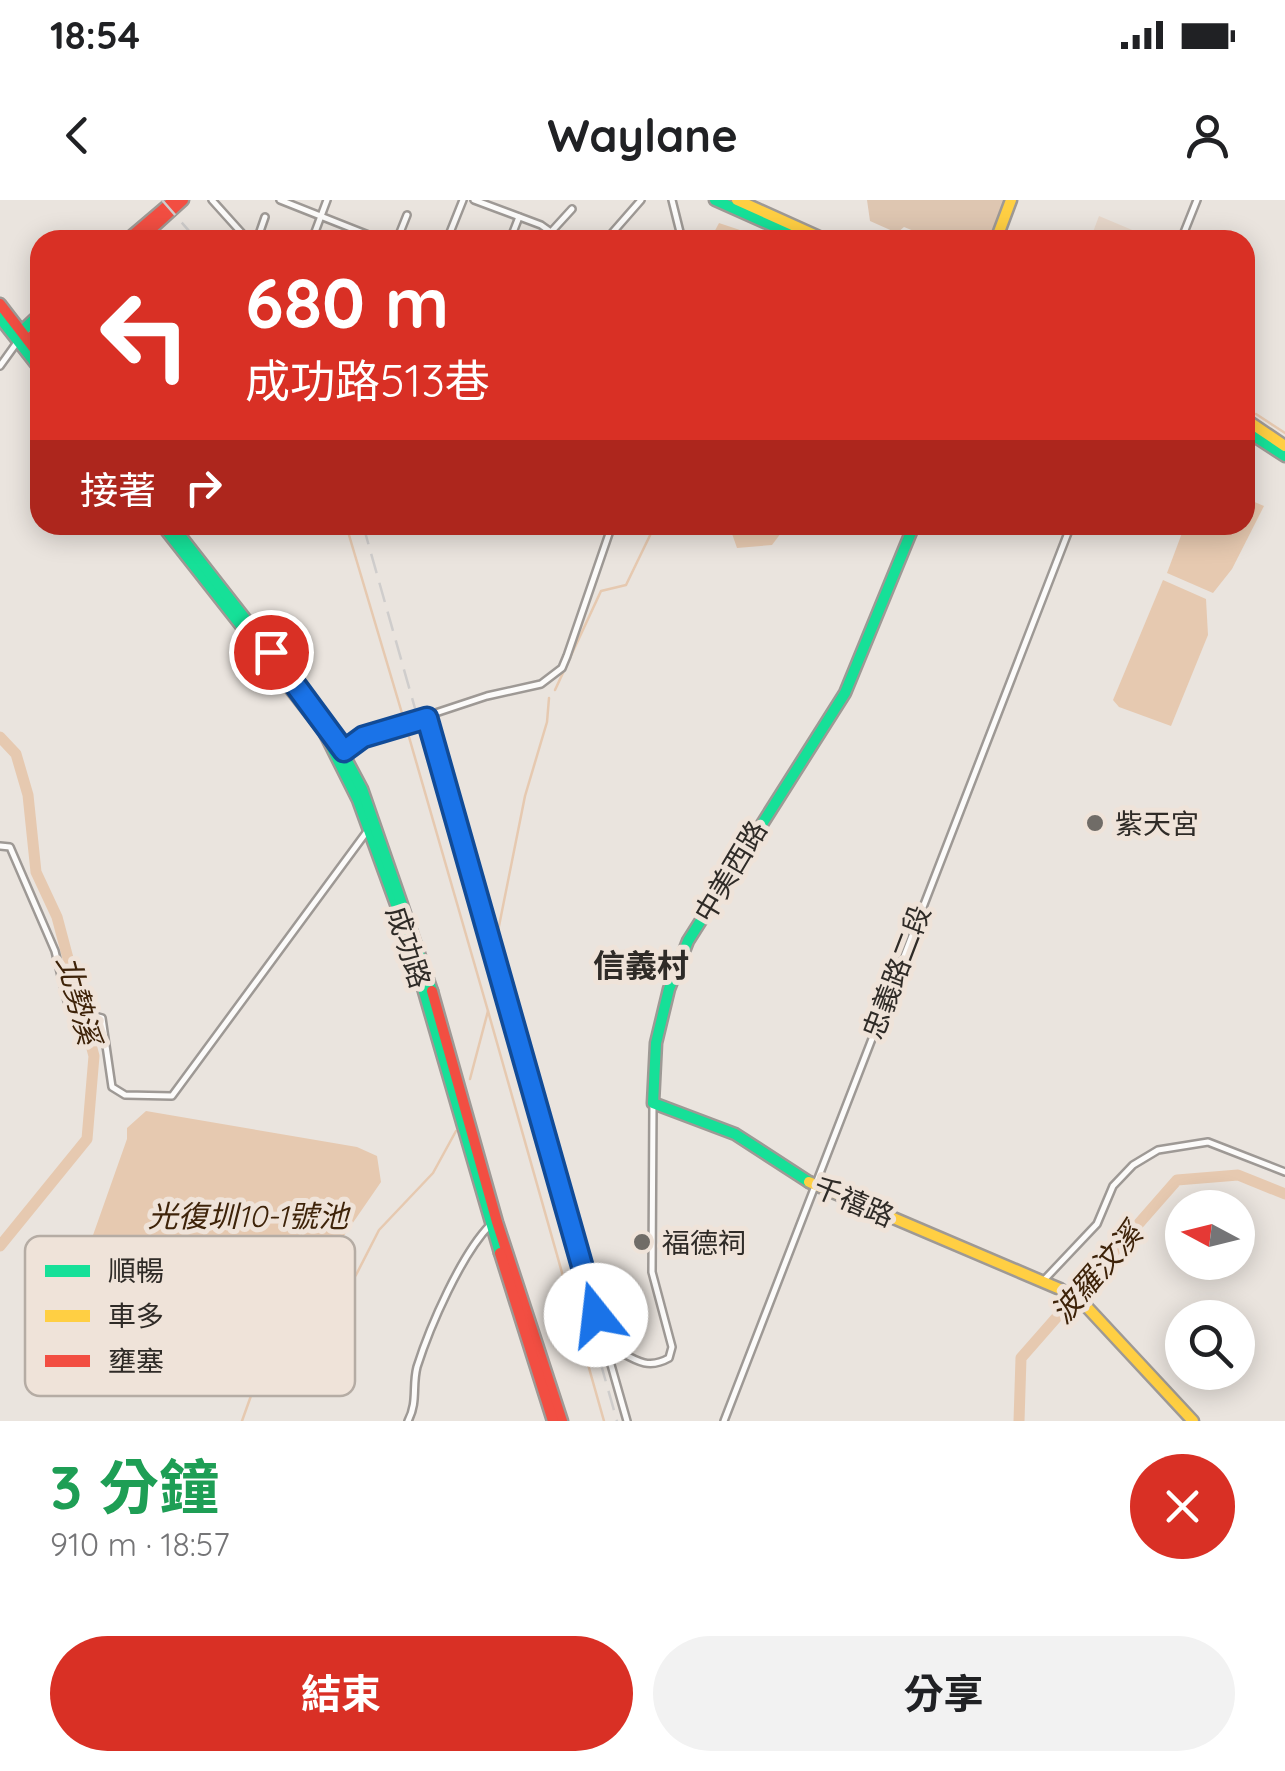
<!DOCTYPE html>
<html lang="zh-TW">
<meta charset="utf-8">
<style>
body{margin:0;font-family:Quicksand,"Noto Sans TC",sans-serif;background:#f2f2f2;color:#202124;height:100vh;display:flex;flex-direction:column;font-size:38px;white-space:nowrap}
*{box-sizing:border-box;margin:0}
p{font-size:32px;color:#757577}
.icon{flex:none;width:55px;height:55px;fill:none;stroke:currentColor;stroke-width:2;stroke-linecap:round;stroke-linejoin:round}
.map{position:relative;height:1221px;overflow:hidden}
.side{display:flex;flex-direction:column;background:#fff;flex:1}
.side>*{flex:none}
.guide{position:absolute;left:30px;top:30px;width:1225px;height:305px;border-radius:30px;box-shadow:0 5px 25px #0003;background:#d93025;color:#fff;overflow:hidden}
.needle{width:65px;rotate:277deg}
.tools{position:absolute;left:1165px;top:990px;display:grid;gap:20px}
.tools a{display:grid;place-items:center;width:90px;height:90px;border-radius:50%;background:#fff;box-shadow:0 5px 25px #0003;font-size:50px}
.pin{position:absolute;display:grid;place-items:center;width:85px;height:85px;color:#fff;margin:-42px;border:5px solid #fff;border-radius:50%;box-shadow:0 2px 10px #0007}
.me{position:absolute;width:110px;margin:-55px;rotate:344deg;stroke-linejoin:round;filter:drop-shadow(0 0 8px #0008)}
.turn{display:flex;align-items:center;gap:35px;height:210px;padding:0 50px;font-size:45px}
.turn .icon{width:130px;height:130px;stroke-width:2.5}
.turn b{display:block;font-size:70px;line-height:85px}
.then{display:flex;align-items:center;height:95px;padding:0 50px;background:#0003;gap:20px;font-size:38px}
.round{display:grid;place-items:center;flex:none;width:105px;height:105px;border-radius:52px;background:#f2f2f2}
.overview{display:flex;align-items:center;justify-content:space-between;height:170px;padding:0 50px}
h1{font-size:60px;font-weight:700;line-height:75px;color:#1e9e55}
.cta{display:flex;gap:20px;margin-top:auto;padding:20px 50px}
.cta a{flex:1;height:115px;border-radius:60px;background:#d93025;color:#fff;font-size:40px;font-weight:700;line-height:115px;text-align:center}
.cta a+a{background:#f2f2f2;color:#202124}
.status{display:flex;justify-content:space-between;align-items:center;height:70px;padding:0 50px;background:#fff;direction:ltr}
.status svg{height:28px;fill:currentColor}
header{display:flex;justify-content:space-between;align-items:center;height:130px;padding:0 50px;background:#fff;font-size:45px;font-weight:700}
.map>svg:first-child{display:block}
</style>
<div class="status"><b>18:54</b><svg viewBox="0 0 49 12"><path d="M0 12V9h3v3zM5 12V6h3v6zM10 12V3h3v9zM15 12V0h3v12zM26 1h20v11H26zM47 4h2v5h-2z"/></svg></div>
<header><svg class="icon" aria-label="back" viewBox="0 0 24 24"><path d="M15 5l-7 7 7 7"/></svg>Waylane<svg class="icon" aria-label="person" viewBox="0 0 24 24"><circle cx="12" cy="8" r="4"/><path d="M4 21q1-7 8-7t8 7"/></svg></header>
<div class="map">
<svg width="1285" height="1221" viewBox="0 0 1285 1221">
<rect width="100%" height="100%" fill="#eae4de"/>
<path fill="#e7d7ca" d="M 1099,16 L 1156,40 L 1090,40 Z"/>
<path fill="#dec6b1" d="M 867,0 L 1007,0 L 992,40 L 936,40 L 904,27 L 897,33 L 870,21 Z"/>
<g fill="#e6c9b0">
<path d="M 719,23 L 770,40 L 710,40 Z"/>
<path d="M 1245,298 L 1264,306 L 1232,369 L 1213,393 L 1167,373 L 1185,325 L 1245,325 Z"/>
<path d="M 729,325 L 787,325 L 772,345 L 737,348 Z"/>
<path d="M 1163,380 L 1206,399 L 1208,435 L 1171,526 L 1119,507 L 1113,500 Z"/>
<path d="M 146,911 L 357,947 L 377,956 L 381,982 L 290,1114 L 267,1116 L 97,1045 L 92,1038 L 127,939 L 127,928 Z"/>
</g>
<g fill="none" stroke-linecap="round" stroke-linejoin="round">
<g stroke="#e6c9b0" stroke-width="2.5">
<path d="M 1245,206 L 1248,209"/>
<path d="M 1256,214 L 1285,233"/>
<path d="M 346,325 L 404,520"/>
<path d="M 555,490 L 601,391 L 626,385 L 655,325"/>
<path d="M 407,530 L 488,811 L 470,879"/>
<path d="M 496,741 L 525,596 L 547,522 L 549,498"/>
<path d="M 488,811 L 604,1221"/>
<path d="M 302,1145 L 356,1075 L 379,1030 L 433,973 L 456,931"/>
<path d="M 242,1221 L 252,1193 L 296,1153"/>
</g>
<g stroke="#e6c9b0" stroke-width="11">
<path d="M 0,537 L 16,554 L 28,595 L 36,672 L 57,717 L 94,856 L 87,939 L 0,1046"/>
<path d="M 1019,1221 L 1021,1158 L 1177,980 L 1238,975 L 1285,994"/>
</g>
<defs>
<g id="street">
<path d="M 212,0 L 248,40"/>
<path d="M 280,0 L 381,40"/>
<path d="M 474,0 L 541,25 L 562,40"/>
<path d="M 672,0 L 682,40"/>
<path d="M 551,32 L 572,9"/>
<path d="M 257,40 L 265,17"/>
<path d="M 312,40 L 327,0"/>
<path d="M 397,40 L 407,15"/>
<path d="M 447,40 L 463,0"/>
<path d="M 510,40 L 519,17"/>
<path d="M 606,40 L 641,0"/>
<path d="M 1181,40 L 1197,0"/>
<path d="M 0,166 L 18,141"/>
<path d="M 427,518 L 627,1221"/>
<path d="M 340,552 L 363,537 L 487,496 L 541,484 L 562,468 L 567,456 L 612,325"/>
<path d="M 0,646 L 10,647 L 55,751 L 69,809 L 102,818 L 112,887 L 125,895 L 172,896 L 368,630"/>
<path d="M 1044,1080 L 1097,1024 L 1113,986 L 1133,965 L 1158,950 L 1208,942 L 1285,972"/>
<path d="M 607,1152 L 617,1150 C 635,1160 648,1170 669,1158 L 672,1147 L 652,1072 L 653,903"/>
<path d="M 408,1221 C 418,1202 412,1186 417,1167 C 430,1126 461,1055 490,1025"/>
<path d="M 724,1221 L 1071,325"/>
</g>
<g id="fast">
<path d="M 715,0 L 805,40"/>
<path d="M 0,118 L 40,169"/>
<path d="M 21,132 L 40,114"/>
<path d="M 1245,230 L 1285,256"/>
<path d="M 162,325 L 323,530 L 358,600 L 409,740 L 500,1053"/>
<path d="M 172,325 L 328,525 L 362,589 L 432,791"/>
<path d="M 809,982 L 735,934 L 653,903 L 656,843 L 669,789 L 688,741 L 845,493 L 914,325"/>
</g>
<g id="slow">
<path d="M 737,0 L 826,40"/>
<path d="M 996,40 L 1011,0"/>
<path d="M 1245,219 L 1285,246"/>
<path d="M 809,982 L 1060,1089 L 1086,1106 L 1193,1221"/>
</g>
<g id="jam">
<path d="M 127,40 L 174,0"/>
<path d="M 139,40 L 183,0"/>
<path d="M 0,104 L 40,156"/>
<path d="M 28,140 L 40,129"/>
<path d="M 432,791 L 497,1022 L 562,1221"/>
<path d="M 500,1053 L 553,1221"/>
</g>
</defs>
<use href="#street" stroke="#9e9995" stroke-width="10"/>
<use href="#fast" stroke="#9e9995" stroke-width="15"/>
<use href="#slow" stroke="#9e9995" stroke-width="15"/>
<use href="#jam" stroke="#9e9995" stroke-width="15"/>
<use href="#street" stroke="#fcfbfa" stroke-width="5"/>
<use href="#fast" stroke="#16e098" stroke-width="10"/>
<use href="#slow" stroke="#ffcf43" stroke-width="10"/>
<use href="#jam" stroke="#f24e42" stroke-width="10"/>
<g stroke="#cfcdcc" stroke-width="2.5" stroke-dasharray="20 10" stroke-linecap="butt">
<path d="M 162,0 L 197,40"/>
<path d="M 363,325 L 617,1221"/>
</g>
</g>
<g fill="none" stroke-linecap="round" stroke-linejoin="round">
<defs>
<path id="route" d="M 271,452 L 344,551 L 363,537 L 427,518 L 596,1115"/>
</defs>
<use href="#route" stroke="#114b97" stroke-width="25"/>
<use href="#route" stroke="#1a73e8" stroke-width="18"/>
</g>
<g fill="#706c67" stroke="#efe3d9" stroke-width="4">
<circle cx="1095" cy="623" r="10"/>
<circle cx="642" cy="1042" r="10"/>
</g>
<g text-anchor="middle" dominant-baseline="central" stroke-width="10" stroke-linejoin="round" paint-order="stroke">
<g font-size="28" fill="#2f2b27" stroke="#efe3d9" text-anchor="start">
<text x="1115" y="623">紫天宮</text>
<text x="662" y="1042">福德祠</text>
</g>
<g font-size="28" fill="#2f2b27" stroke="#efe3d9">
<text transform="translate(730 671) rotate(-59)">中美西路</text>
<text transform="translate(409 747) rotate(72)">成功路</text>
<text transform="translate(896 772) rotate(-69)">忠義路二段</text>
<text transform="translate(854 1001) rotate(23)">千禧路</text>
</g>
<g font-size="30" font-style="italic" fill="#3e2309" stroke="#efe3d9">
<text transform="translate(79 800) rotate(75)">北勢溪</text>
<text x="248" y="1016">光復圳10-1號池</text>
<text transform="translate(1096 1073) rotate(-49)">波羅汶溪</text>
</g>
<g font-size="32" font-weight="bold" fill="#2f2b27" stroke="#efe3d9">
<text x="641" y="765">信義村</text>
</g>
</g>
<rect x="25" y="1036" width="330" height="160" rx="15" fill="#efe3d9" stroke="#b5aca4" stroke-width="2.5"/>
<rect x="45" y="1065" width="45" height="12" fill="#16e098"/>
<rect x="45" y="1110" width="45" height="12" fill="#ffcf43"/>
<rect x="45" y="1155" width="45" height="12" fill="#f24e42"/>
<g font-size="28" fill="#2f2b27">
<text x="108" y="1081">順暢</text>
<text x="108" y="1126">車多</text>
<text x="108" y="1171">壅塞</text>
</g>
</svg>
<div class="tools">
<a><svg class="needle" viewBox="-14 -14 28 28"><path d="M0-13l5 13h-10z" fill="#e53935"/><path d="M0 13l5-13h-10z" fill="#757577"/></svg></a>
<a><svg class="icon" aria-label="search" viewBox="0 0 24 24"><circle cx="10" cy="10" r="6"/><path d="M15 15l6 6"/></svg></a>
</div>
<div class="pin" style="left:271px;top:452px;background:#d93025"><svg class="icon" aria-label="arrive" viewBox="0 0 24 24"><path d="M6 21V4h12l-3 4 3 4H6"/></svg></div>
<svg class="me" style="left:596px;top:1115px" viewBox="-20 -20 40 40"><circle r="19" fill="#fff"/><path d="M0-13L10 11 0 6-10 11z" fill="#1a73e8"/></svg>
<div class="guide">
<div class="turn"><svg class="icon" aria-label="left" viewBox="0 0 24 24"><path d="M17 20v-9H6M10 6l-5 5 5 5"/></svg><div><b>680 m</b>成功路513巷</div></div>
<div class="then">接著<svg class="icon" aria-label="right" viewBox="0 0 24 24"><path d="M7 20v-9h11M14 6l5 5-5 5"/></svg></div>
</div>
</div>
<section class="side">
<div class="overview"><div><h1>3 分鐘</h1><p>910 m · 18:57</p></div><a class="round" style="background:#d93025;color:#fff"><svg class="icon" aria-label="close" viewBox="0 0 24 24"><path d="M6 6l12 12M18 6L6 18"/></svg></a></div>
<div class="cta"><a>結束</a><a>分享</a></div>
</section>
